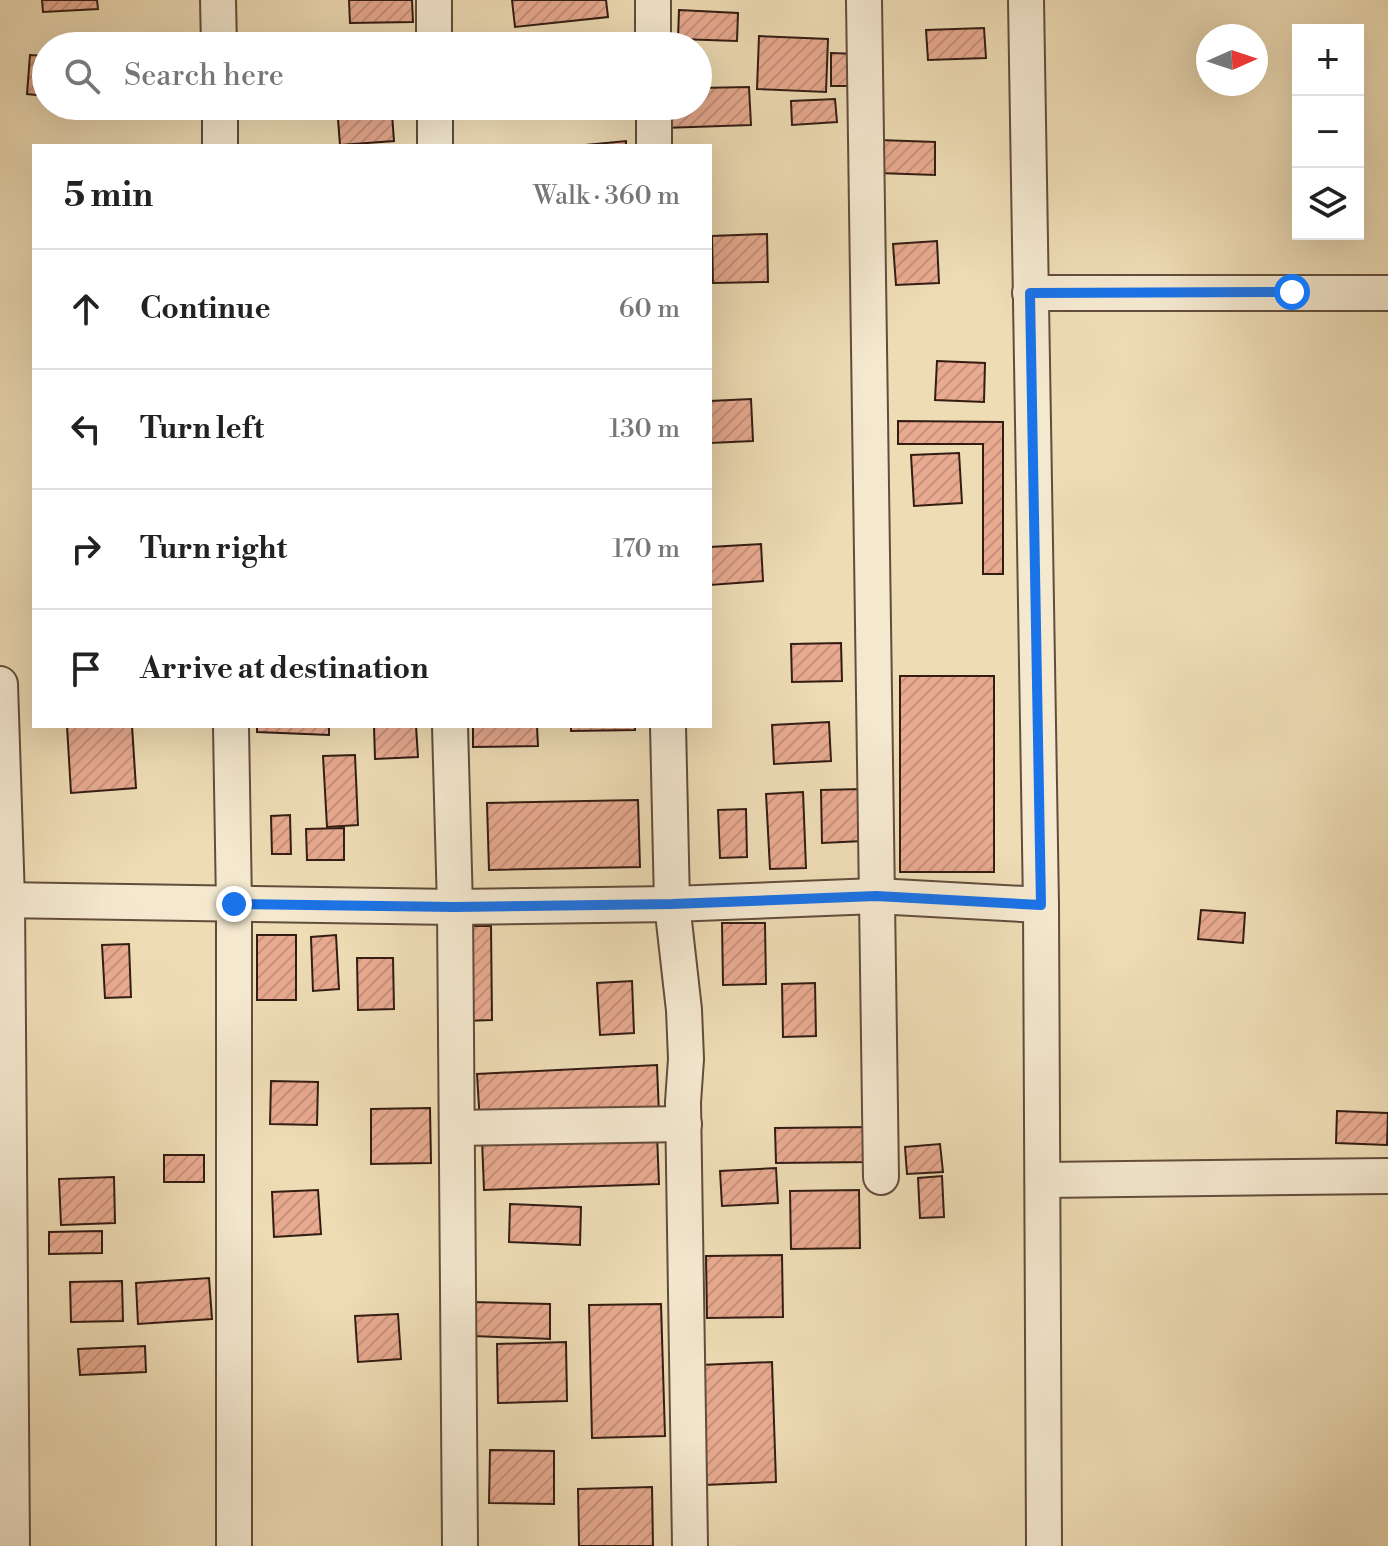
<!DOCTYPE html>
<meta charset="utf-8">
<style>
body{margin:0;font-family:"Libre Bodoni",serif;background:#f2f2f2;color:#222}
.controls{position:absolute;right:24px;top:24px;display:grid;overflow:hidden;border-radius:0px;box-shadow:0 8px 32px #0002}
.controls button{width:72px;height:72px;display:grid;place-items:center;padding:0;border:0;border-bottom:2px solid #e0e0e0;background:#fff;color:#222;font:40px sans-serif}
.compass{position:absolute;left:1196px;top:24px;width:72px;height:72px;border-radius:50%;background:#fff;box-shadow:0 8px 32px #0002;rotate:87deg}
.stop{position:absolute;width:24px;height:24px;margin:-18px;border:6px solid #1a73e8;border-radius:50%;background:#fff}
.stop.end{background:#1a73e8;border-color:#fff;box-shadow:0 2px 8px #0008}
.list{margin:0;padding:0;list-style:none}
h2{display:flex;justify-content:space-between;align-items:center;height:104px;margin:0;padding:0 32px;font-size:34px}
h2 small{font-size:26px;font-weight:400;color:#767676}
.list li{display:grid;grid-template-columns:52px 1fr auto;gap:24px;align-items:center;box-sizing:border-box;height:120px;padding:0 32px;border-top:2px solid #e0e0e0}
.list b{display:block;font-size:30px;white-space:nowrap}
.list em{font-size:26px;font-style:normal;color:#767676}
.icon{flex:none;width:44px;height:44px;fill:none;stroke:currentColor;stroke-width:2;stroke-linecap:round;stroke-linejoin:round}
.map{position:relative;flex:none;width:1388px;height:1546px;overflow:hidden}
.search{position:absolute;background:#fff;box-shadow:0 8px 32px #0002;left:32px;top:32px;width:680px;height:88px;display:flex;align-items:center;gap:20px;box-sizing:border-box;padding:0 28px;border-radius:44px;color:#767676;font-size:30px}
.panel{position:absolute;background:#fff;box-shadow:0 8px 32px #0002;left:32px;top:144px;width:680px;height:584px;border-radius:0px}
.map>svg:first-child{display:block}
.building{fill:url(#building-hatch);stroke:#331d13;stroke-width:2}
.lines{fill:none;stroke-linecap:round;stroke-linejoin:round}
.minor-casing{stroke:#624d3c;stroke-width:38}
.minor{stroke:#f4e8cf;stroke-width:34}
.route{stroke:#1a73e8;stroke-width:10}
</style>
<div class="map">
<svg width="1388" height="1546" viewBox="0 0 1388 1546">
<defs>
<pattern id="building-hatch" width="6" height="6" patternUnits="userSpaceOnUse" patternTransform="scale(2)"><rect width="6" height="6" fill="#e8aa90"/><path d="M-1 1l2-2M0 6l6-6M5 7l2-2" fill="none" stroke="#c7927b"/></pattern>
</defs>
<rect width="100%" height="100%" fill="#eedcb5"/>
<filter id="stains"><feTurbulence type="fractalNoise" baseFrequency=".0025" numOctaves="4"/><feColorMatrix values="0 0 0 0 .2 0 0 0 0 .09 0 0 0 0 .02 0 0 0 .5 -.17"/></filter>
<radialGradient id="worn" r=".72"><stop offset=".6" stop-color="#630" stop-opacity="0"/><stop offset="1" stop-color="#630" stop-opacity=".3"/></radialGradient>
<g class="building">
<path d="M42 0H97L98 9 43 12Z"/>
<path d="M349 0H412L413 22 350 23Z"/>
<path d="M512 0H606L608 17 515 27Z"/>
<path d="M679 10 738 13 737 41 678 39Z"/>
<path d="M984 28 986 58 928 60 926 30Z"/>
<path d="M759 36 828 39 826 92 757 89Z"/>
<path d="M831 53 858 54V86H831Z"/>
<path d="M30 55 46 56V96L27 94Z"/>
<path d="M749 87 751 125 663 128 662 106H698V88Z"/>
<path d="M835 99 837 122 792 125 791 101Z"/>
<path d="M392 114 394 141 340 145 338 119Z"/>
<path d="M879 140 935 142V175L878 173Z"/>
<path d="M626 141V146H586V145Z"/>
<path d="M767 234 768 282 713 283 712 236Z"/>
<path d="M937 241 939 283 896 285 893 244Z"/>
<path d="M937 361 985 363 984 402 935 400Z"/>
<path d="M751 399 753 441 710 443V401Z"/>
<path d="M898 421 1003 422V574H983V444H898Z"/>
<path d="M959 453 962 503 914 506 911 455Z"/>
<path d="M761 544 763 581 710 585V547Z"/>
<path d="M841 643 842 681 792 682 791 644Z"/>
<rect x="900" y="676" width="94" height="196"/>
<path d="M829 722 831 761 774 764 772 725Z"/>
<path d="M67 726H132L136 788 71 793Z"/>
<path d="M257 726H329V735L257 732Z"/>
<path d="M374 726H416L418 757 375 759Z"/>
<path d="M473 726H537L538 746 473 747Z"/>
<path d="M571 726H635V730L571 731Z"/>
<path d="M355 755 358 825 327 827 323 756Z"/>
<path d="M862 789 863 841 822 843 821 790Z"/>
<path d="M803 792 806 868 770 869 766 794Z"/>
<path d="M638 800 640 867 489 870 487 803Z"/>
<path d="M746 809 747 857 720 858 718 810Z"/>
<path d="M290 815 291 854H272L271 816Z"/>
<path d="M344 828V860H307L306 829Z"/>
<path d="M1201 910 1245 913 1243 943 1198 939Z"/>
<path d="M722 923H765L766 984 723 985Z"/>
<path d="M463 926H491L492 1020 464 1021Z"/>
<rect x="257" y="935" width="39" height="65"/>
<path d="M336 935 339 989 313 991 311 937Z"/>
<path d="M129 944 131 997 105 998 102 945Z"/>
<path d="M357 958H393L394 1009 358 1010Z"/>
<path d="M632 981 634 1033 600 1035 597 983Z"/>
<path d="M815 983 816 1036 783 1037 782 984Z"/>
<path d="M657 1065 659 1115 480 1124 477 1074Z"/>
<path d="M271 1081 318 1082 317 1125 270 1124Z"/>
<path d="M430 1108 431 1163 371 1164V1109Z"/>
<path d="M1337 1111 1388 1113 1387 1145 1336 1143Z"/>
<path d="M871 1127V1162L776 1163 775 1128Z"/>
<path d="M657 1134 659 1184 484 1190 482 1140Z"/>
<path d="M940 1144 943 1172 907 1174 905 1147Z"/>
<rect x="164" y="1155" width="40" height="27"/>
<path d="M776 1168 778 1203 722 1206 720 1171Z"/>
<path d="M942 1176 944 1217 920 1218 918 1178Z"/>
<path d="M114 1177 115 1223 61 1225 59 1179Z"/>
<path d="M318 1190 321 1234 274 1237 272 1192Z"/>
<path d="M859 1190 860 1248 791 1249 790 1191Z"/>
<path d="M510 1204 581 1207 580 1245 509 1242Z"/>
<path d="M102 1231V1253L49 1254V1232Z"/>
<path d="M782 1255 783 1317 707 1318 706 1256Z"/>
<path d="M209 1278 212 1319 138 1324 136 1283Z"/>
<path d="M122 1281 123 1321 71 1322 70 1282Z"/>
<path d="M473 1302 550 1304V1339L473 1336Z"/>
<path d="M661 1304 665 1436 592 1438 589 1305Z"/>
<path d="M398 1314 401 1359 358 1362 355 1316Z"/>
<path d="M566 1342 567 1401 498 1403 497 1344Z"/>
<path d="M145 1346 146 1372 80 1375 78 1349Z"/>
<path d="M772 1362 776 1482 704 1485 700 1365Z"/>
<path d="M490 1450 554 1451V1504L489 1503Z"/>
<path d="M652 1487 653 1546H579L578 1489Z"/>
</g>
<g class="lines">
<g class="minor-casing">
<g id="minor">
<path d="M218 0 219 46"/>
<path d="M434 0V46"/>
<path d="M653 0V46"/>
<path d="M864 0 881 1177"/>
<path d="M1026 0 1041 905 1044 1546"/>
<path d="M220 106V146"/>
<path d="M435 106V146"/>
<path d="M654 106V146"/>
<path d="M1030 293H1388"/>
<path d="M0 684 7 900 12 1546"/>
<path d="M231 726 234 904V1546"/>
<path d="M450 726 455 907 460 1546"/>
<path d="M668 726 672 904 684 1010 686 1059 683 1102 690 1546"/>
<path d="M0 900 455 907 672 904 876 896 1041 905"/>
<path d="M457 1128 684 1124"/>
<path d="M1043 1180 1388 1176"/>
</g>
</g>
<use href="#minor" class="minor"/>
</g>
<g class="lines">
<path class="route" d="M234 904 455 907 672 904 876 896 1041 905 1030 293 1292 292"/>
</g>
<rect width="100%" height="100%" filter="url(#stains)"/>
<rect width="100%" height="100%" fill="url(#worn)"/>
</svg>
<div class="controls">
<button>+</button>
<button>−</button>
<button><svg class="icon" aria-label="layers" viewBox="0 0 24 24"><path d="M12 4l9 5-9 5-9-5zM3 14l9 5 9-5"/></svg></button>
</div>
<svg class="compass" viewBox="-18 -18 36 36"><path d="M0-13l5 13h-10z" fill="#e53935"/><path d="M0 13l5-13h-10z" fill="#767676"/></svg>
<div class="stop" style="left:1292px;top:292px"></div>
<div class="stop end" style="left:234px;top:904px"></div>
<div class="search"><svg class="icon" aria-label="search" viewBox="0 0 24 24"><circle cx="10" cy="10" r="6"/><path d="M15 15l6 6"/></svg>Search here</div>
<section class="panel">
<h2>5 min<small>Walk · 360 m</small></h2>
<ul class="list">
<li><svg class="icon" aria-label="ahead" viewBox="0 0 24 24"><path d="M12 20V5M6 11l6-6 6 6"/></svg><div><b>Continue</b></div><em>60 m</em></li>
<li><svg class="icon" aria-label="left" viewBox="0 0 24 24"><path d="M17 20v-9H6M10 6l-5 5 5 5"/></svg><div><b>Turn left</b></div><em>130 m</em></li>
<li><svg class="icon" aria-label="right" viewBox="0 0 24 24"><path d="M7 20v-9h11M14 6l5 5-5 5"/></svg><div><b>Turn right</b></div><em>170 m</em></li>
<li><svg class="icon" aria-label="arrive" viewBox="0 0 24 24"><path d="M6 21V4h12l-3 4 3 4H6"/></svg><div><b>Arrive at destination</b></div></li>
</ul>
</section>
</div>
